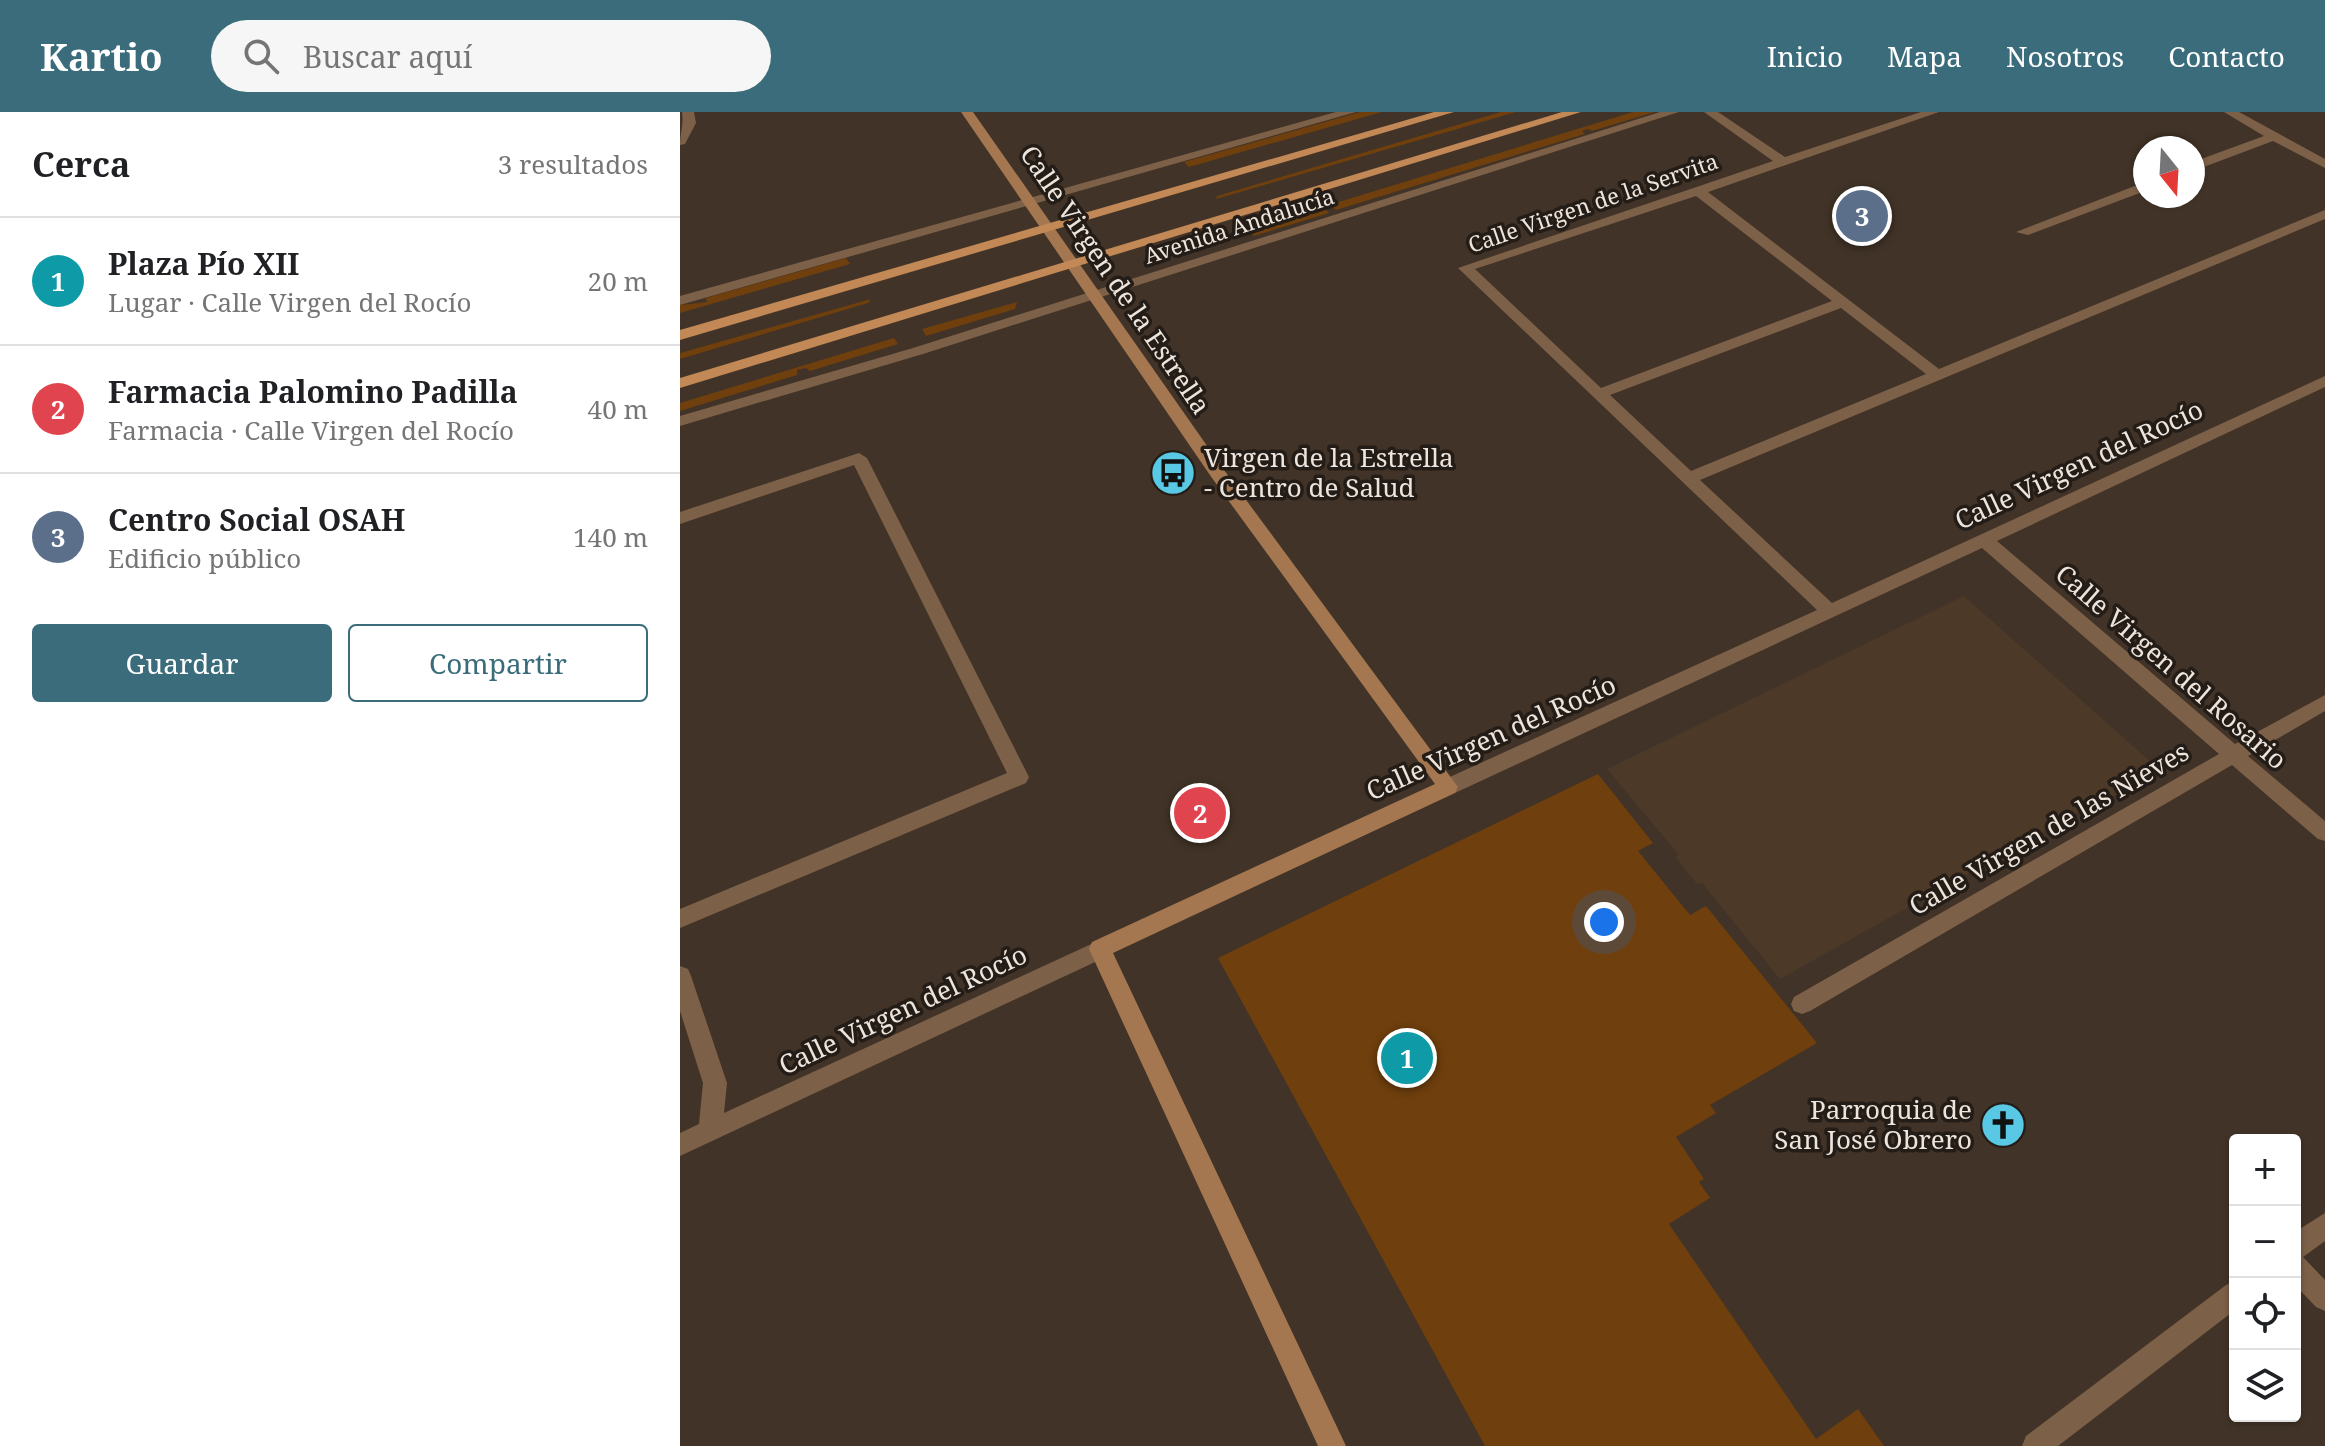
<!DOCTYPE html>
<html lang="es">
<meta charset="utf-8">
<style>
body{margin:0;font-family:"Noto Serif",serif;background:#f6f6f6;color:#202124}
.controls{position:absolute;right:24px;bottom:24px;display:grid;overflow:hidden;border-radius:8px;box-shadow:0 2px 6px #0004}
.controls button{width:72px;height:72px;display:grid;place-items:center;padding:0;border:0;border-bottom:2px solid #e0e0e0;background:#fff;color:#202124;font:40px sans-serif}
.compass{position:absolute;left:1453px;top:24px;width:72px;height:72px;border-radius:50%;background:#fff;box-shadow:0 2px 6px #0004;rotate:162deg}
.you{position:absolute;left:924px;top:810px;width:28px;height:28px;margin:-20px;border:6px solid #fff;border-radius:50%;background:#1a73e8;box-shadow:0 0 0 12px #1a73e833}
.badge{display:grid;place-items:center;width:52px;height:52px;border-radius:50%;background:#3a6c7b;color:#fff;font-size:26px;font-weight:700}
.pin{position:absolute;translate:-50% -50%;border:4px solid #fff;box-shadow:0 2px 8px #0006}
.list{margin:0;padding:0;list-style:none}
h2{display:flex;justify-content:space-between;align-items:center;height:104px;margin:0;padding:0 32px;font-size:34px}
h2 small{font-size:26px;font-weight:400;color:#757577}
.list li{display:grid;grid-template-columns:52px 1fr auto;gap:24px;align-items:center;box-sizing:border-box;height:128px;padding:0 32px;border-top:2px solid #e0e0e0}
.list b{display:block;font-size:30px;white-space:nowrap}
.list p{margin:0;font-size:26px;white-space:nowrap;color:#757577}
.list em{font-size:26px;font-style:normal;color:#757577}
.actions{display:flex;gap:16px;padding:24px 32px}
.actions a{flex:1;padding:18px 0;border:2px solid #3a6c7b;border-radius:8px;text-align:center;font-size:28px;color:#3a6c7b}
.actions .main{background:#3a6c7b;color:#fff}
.icon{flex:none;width:44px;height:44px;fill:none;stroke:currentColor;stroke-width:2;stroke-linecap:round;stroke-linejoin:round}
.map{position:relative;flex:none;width:1645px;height:1334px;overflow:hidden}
header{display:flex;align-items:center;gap:48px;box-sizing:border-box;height:112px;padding:0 40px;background:#3a6c7b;color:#fff}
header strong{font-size:38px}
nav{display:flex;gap:44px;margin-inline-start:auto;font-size:28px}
.search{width:560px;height:72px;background:#f6f6f6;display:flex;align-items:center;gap:20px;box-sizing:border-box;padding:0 28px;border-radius:44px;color:#757577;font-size:30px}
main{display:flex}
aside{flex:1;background:#fff}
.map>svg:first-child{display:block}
.built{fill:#4d3928}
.green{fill:#6f3f0d}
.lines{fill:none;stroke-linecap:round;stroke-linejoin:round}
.street{fill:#7d6048;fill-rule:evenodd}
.secondary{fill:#a47750;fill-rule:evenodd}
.primary{fill:#c28855;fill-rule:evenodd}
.labels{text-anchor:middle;stroke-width:7;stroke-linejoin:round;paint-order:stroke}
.far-street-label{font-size:22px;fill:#ede4dc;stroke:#231c17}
.street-label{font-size:26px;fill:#ede4dc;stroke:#231c17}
.poi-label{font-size:26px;fill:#ede4dc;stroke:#231c17;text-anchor:start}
</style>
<header>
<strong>Kartio</strong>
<div class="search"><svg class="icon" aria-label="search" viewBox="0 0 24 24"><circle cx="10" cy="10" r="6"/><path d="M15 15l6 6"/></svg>Buscar aquí</div>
<nav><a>Inicio</a><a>Mapa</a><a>Nosotros</a><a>Contacto</a></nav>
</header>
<main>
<aside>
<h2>Cerca<small>3 resultados</small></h2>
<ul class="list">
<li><span class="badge" style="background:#0f9aa8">1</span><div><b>Plaza Pío XII</b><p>Lugar · Calle Virgen del Rocío</p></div><em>20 m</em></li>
<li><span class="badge" style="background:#e0444e">2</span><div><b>Farmacia Palomino Padilla</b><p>Farmacia · Calle Virgen del Rocío</p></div><em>40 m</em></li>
<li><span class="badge" style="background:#5c6f8a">3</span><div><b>Centro Social OSAH</b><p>Edificio público</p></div><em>140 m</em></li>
</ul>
<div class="actions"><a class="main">Guardar</a><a>Compartir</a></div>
</aside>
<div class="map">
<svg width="1645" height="1334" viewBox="0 0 1645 1334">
<rect width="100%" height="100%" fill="#413327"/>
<path class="built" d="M1284 484 1480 658 1426 688 1423 686 1100 867 1022 771 1017 772 996 746 998 742 927 657Z"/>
<g class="green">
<path d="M680 0H702L509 55 504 50Z"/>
<path d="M821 0H836L536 87 537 84Z"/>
<path d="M953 0H975L912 19 908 17 902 19 905 22 656 98 653 95 645 97 649 101 574 124 567 118Z"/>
<path d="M166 146 170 152 0 201V193L27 190 26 186Z"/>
<path d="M191 187 188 191 0 247V241Z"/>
<path d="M337 190 335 197 246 224 242 217Z"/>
<path d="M214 226 218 232 130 259 126 256 117 258V263L0 299V291Z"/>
<path d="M918 662 973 731 958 739 1010 803 1026 794 1137 931 1030 993 1036 1001 996 1025 1024 1067 1019 1070 1030 1086 989 1112 1136 1327 1178 1297 1204 1334H805L538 846Z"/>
</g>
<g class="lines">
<g class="street">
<path d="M2 0H14L16 11 5 32 0 33C0 21 4 12 2 0Z"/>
<path d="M656 0H676L0 193V184Z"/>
<path d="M980 0H999L243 242 0 314V304L233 236Z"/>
<path d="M1024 0H1038L1105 45 1241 0H1259L1028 80 1259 257 1645 98V107L1020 368 1152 491 1645 264V275L1317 429 1555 632 1645 583V599L1568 644 1645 709V729L1638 727 1552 653 1130 899 1122 902 1114 899 1111 892 1114 885 1539 642 1302 436 775 681H761L758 675 761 669 1137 498 778 156 1093 49ZM1016 84 1152 189 921 276 795 157ZM1161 196 1246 262 1011 359 930 283Z"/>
<path d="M1544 0H1559L1645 47V56L1593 29 1513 59V50L1584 24Z"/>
<path d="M1465 70V79L1348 123 1336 120Z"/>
<path d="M179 341 187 346 349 665 346 671 0 816V797L327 661 174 353 0 412V400Z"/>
<path d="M420 828 428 830 431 837 428 844 0 1044V1021L19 1012 23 971 0 899V854L8 857 11 864 47 971 44 1001Z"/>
<path d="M1645 1101V1129L1623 1145 1645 1168V1199L1636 1195 1615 1173V1120Z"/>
<path d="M1555 1169V1198L1378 1334H1342L1346 1324 1546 1173Z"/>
</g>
<path class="secondary" d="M281 0H293L544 358 778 675 775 681 433 841 666 1334H638L409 837 412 830 755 672 532 366Z"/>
<g class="primary">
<path d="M754 0H774L0 228V218Z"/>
<path d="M882 0H901L0 276V266Z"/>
</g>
</g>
<defs>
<g id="bus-disc" transform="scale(2.3)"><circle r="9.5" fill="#59c8e5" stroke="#231c17"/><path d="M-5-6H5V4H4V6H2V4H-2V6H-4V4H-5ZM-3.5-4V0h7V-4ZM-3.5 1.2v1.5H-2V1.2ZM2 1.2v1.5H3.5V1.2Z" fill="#111"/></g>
<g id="church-disc" transform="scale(2.3)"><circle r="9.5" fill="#59c8e5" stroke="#231c17"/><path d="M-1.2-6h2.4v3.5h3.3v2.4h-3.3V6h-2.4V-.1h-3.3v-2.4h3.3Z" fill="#111"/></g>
</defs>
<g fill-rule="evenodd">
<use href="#bus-disc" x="493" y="361"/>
<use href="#church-disc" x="1323" y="1013"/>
</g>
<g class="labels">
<g class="far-street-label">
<text transform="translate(913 91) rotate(-19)" y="8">Calle Virgen de la Servita</text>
<text transform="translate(559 114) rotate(-18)" y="8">Avenida Andalucía</text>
</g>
<g class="street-label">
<text transform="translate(435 168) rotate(56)" y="9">Calle Virgen de la Estrella</text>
<text transform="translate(1399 353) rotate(-25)" y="9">Calle Virgen del Rocío</text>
<text transform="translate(1491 555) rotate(41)" y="9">Calle Virgen del Rosario</text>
<text transform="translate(811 626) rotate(-24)" y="9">Calle Virgen del Rocío</text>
<text transform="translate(1369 717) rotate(-30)" y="9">Calle Virgen de las Nieves</text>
<text transform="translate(223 898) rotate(-25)" y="9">Calle Virgen del Rocío</text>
</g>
<g class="poi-label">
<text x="524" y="355">Virgen de la Estrella<tspan x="524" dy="30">- Centro de Salud</tspan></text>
<text x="1292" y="1007" text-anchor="end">Parroquia de<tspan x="1292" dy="30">San José Obrero</tspan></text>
</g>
</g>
</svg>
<div class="controls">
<button>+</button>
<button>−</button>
<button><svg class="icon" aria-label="locate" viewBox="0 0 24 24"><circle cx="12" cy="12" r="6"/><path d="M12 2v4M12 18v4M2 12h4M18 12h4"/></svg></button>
<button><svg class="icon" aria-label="layers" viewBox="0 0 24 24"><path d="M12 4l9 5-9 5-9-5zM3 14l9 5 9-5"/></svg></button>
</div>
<svg class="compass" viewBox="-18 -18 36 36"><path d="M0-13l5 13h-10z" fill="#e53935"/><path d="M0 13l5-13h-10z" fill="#757577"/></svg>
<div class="you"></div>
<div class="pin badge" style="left:727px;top:946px;background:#0f9aa8">1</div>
<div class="pin badge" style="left:520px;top:701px;background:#e0444e">2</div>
<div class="pin badge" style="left:1182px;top:104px;background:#5c6f8a">3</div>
</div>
</main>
